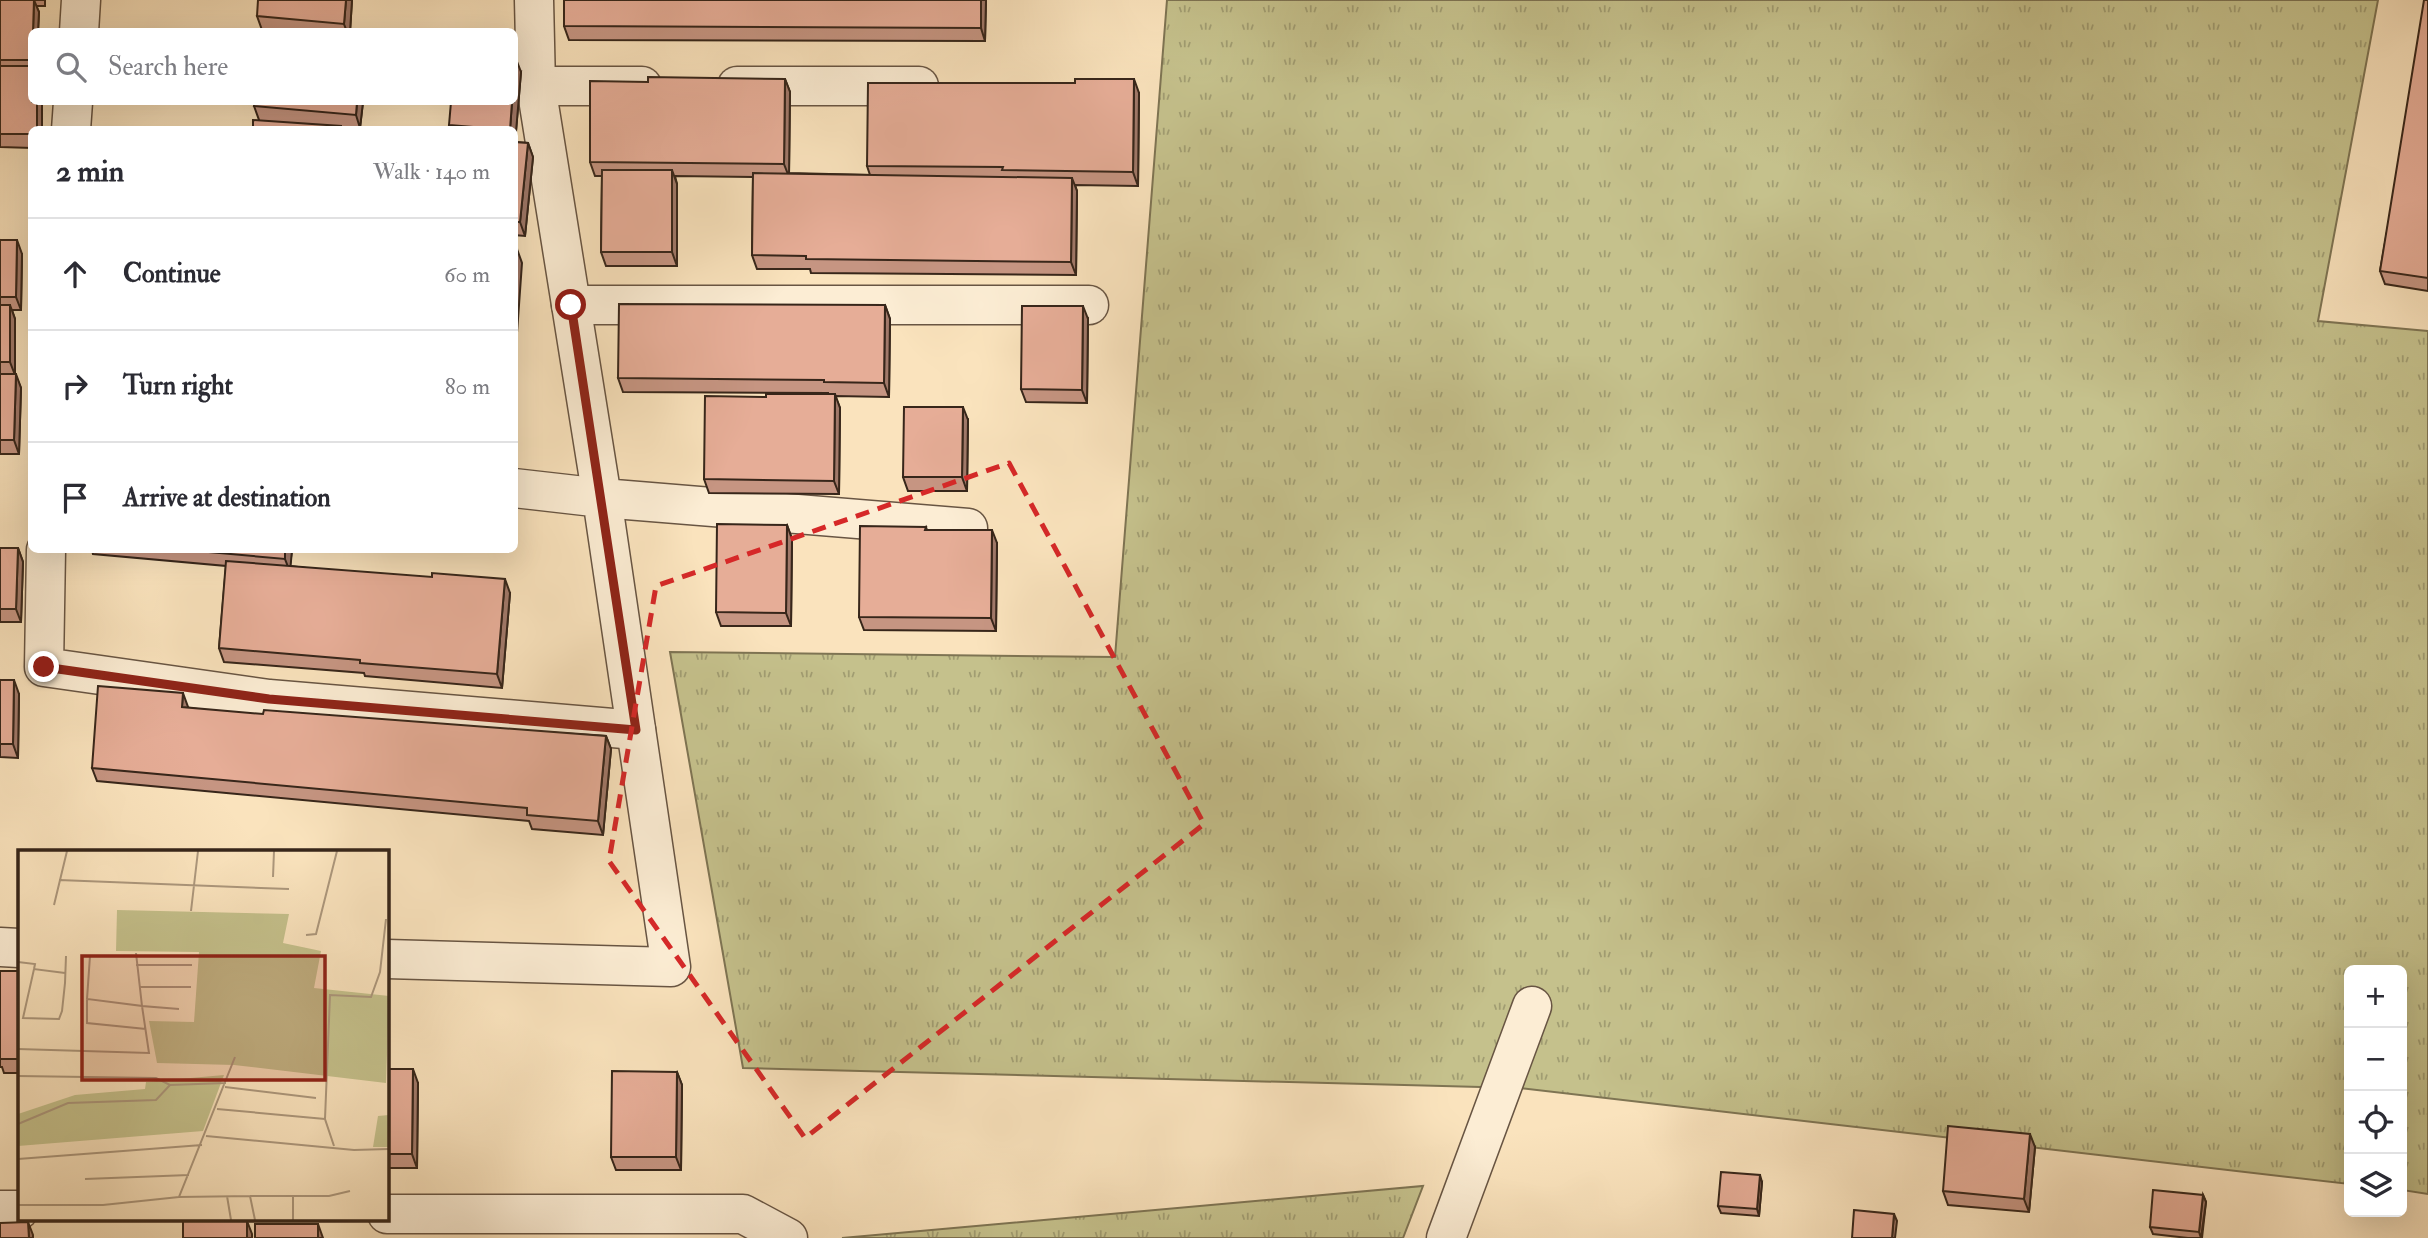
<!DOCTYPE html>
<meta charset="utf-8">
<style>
body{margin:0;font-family:"IM FELL Double Pica",serif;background:#f7f7f7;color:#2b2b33}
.controls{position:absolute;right:21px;bottom:21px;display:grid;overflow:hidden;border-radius:10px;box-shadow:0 7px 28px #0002}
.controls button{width:63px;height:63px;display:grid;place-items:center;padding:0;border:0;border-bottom:2px solid #e1e1e2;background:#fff;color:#2b2b33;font:35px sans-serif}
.stop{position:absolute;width:21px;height:21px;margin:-16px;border:5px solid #8f2418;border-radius:50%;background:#fff}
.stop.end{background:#8f2418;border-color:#fff;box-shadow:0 2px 7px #0008}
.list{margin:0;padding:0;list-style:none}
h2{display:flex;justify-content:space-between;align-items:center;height:91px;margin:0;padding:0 28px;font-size:30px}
h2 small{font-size:23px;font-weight:400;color:#7c7c81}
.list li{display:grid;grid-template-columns:46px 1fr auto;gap:21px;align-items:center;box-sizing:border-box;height:112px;padding:0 28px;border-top:2px solid #e1e1e2}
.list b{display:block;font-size:26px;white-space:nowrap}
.list em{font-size:23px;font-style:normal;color:#7c7c81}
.icon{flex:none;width:38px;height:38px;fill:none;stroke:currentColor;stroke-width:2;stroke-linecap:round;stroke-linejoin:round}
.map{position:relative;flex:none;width:2428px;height:1238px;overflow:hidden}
.search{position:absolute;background:#fff;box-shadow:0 7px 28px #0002;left:28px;top:28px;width:490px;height:77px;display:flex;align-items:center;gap:18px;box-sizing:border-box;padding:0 24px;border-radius:10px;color:#7c7c81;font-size:26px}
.panel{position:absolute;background:#fff;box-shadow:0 7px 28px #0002;left:28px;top:126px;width:490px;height:427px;border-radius:10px}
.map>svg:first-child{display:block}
.grass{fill:url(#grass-tufts);stroke:#7e7453;stroke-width:2}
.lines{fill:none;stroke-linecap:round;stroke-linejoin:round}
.street-casing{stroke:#685543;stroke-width:41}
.street{stroke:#fcedd4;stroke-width:38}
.wall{fill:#c69582;stroke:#37261a;stroke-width:2}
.shaded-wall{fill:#a1796a;stroke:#37261a;stroke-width:2}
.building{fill:#e6ad97;stroke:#37261a;stroke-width:2}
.route{stroke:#8f2418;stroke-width:9}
.marked{fill:none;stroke:#d62828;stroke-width:5;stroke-dasharray:14 9;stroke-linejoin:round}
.inset-road{fill:none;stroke:#ac977c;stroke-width:2}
.view{fill:#8f2418;fill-opacity:0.15;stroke:#8f2418;stroke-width:3.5}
.inset-edge{fill:none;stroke:#37261a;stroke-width:3.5}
</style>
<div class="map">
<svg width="2428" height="1238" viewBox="0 0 2428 1238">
<defs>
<pattern id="grass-tufts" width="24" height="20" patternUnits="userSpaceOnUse" patternTransform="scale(1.75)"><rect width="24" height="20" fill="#c5c18c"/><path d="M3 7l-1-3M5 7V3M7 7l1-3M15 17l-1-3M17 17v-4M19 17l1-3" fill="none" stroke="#a19d72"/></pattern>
</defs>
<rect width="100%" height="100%" fill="#fae3bd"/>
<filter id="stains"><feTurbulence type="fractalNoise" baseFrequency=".00286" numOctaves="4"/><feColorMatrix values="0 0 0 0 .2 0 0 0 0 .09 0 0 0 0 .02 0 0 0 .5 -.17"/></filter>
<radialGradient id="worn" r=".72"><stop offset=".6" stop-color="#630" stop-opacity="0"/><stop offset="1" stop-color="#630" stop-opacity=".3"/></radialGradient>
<g class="grass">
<path d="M1167 0H2378L2318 321 2428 331V1194L2402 1190V970H2349V1184L1519 1088 743 1068 670 652 1115 657Z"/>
<path d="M1423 1186 1403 1238H842Z"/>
</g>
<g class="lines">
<g class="street-casing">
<g id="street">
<path d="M534 0 536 86 602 498 968 528"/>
<path d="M79 32 81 0"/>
<path d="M536 86H642"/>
<path d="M737 86H919"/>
<path d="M71 130 73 102"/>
<path d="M571 305H1089"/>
<path d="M46 550 44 667 269 699 636 730"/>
<path d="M0 947 19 948"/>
<path d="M387 959 671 967 602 498 514 488"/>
<path d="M0 1210H19"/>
<path d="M387 1214H743L788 1238"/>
<path d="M1446 1238 1532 1006"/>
</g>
</g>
<use href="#street" class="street"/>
</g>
<g class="wall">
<path d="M0 0H45V6H36L39 12 38 32H32V102H42V130H32V148L0 147Z"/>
<path d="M352 0 350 32H283L262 30 257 16Z"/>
<path d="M564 0H986L985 41 569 40 564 26Z"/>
<path d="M2428 0V291L2385 284 2380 271Z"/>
<path d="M521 72 515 142 528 143 533 157 525 236 514 235V130H450L449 125Z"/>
<path d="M785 79 790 92 789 173 870 175 867 166 1139 93 1138 186 1075 185 1077 191 1076 275 811 273 810 269H757L752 255 753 177 675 176 677 184V266H606L601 252 602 176H595L590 162 648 82Z"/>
<path d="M255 102H363L360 128 341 127 342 130H253L259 120 254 106Z"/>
<path d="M0 240 22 254 21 310H12L15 319V374L21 388 19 454H0Z"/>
<path d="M885 305 890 319 889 397 835 396 840 408 839 494 709 493 704 479 766 397 828 394V393L623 392 618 378Z"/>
<path d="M1088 319 1087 403 1026 402 1021 389Z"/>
<path d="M968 420 967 491H908L903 477Z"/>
<path d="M787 525 792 539 791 626H721L716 612Z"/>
<path d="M926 527 927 530 997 543 996 631 864 630 859 617Z"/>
<path d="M0 548H18L23 562 21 622H0Z"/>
<path d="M92 550H292L290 566 510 593 502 688 365 676 364 673 224 662 219 648 226 566 93 554Z"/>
<path d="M0 680 19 694 18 758 0 757Z"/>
<path d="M263 714 606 736 611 749 603 835 532 829 529 821 97 781 92 768Z"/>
<path d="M0 971H19V1073H4L2 1067H0Z"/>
<path d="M387 1069 418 1083 417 1168H387Z"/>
<path d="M677 1072 682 1085 681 1170H616L611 1157Z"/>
<path d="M2035 1147 2029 1212 1948 1205 1943 1191Z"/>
<path d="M1762 1182 1759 1216 1721 1213 1718 1206Z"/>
<path d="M2203 1195 2206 1202 2202 1238H2188L2153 1234 2150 1227Z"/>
</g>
<g class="shaded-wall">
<path d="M34 0 39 12 38 32H33Z"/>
<path d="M346 0H352L350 32H347L344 24Z"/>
<path d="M981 0H986L985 41 981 28Z"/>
<path d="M516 59 521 72 515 144 514 130H510L512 102H514Z"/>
<path d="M785 79 790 92 789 177 784 164Z"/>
<path d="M1134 79 1139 93 1138 186 1133 172Z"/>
<rect x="37" y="102" width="5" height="28"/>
<path d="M357 102H363L360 128 356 115Z"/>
<path d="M528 143 533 157 525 236 520 222Z"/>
<path d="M672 170 677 184V266L672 252Z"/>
<path d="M1072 178 1077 191 1076 275 1071 262Z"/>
<path d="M17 240 22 254 21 310 16 297Z"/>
<path d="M517 249 522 263 517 333 514 328V283Z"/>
<path d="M10 305 15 319V375L10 362Z"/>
<path d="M885 305 890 319 889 397 884 383Z"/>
<path d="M1083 306 1088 319 1087 403 1082 390Z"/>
<path d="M16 374 21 388 19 454 14 440Z"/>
<path d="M835 394 840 408 839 494 834 481Z"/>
<path d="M963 407 968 420 967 491 962 477Z"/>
<path d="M787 525 792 539 791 626 786 613Z"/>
<path d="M992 530 997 543 996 631 991 618Z"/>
<path d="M18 548 23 562 21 622 16 609Z"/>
<path d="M285 550H292L290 572 285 559Z"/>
<path d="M505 579 510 593 502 688 497 674Z"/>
<path d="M14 680 19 694 18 758 13 744Z"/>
<path d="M183 693 188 707 187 721 182 707Z"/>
<path d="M606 736 611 749 603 835 598 821Z"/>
<path d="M413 1069 418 1083 417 1168 412 1154Z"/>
<path d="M677 1072 682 1085 681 1170 676 1157Z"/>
<path d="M2030 1134 2035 1147 2029 1212 2024 1199Z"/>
<path d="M1760 1175 1762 1182 1759 1216 1757 1209Z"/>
<path d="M2203 1195 2206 1202 2201 1238 2199 1232Z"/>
<path d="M1894 1214 1897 1221 1895 1238H1892Z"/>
<path d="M247 1221 252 1234V1238H247Z"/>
<path d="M28 1222 33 1235V1238H29Z"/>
<path d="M318 1224 323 1238H318Z"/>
</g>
<g class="building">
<path d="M0 0H34L33 32H32V60H0Z"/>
<path d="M258 0H346L344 24 257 16Z"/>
<path d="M564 0H981V28L564 26Z"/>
<path d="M2424 0H2428V278L2380 271Z"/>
<path d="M0 66H32V102H37V130H32V134H0Z"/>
<path d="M648 77 785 79 784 164 590 162V81L648 82Z"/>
<path d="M1075 79H1134L1133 172 1002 170 1003 167 867 166 868 83H1075Z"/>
<path d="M255 102H357L356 115 254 106Z"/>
<path d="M451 102H512L510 130 449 125Z"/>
<path d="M253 120 341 126V130H253Z"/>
<path d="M514 142 528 143 520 222H514Z"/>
<path d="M602 170H672V252H601Z"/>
<path d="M753 173 1072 178 1071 262 806 259V256L752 255Z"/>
<path d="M0 240H17L16 297H0Z"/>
<path d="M514 249H517L514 283Z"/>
<path d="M619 304 885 305 884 383 824 382V380L618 378Z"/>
<rect x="0" y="305" width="10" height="57"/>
<path d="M1022 306H1083L1082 390 1021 389Z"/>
<path d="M0 374H16L14 440H0Z"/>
<path d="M766 394H835L834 481 704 479 705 396 766 397Z"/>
<path d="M904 407H963L962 477H903Z"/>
<path d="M717 524 787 525 786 613 716 612Z"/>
<path d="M860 526 926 527 925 530H992L991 618 859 617Z"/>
<path d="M0 548H18L16 609H0Z"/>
<path d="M186 550H285V559Z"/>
<path d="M226 561 432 577V573L505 579 497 674 360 663V660L219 648Z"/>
<path d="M0 680H14L13 744H0Z"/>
<path d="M98 686 183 693 182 707 263 714 264 710 606 736 598 821 527 815V808L92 768Z"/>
<rect x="0" y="971" width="19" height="88"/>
<path d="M387 1069H413L412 1154H387Z"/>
<path d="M612 1071 677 1072 676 1157H611Z"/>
<path d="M1948 1126 2030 1134 2024 1199 1943 1191Z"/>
<path d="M1721 1172 1760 1175 1757 1209 1718 1206Z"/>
<path d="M2153 1190 2203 1195 2199 1232 2150 1227Z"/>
<path d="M1854 1210 1894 1214 1892 1238H1852Z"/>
<rect x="183" y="1221" width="64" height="17"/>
<path d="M28 1222 29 1238H0V1223Z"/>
<rect x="255" y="1224" width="63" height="14"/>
</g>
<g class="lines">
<path class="route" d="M44 667 269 699 636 730 571 305"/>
</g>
<path class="marked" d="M1009 463 1204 824 805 1138 609 861 656 586Z"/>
<g transform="translate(18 850)">
<rect width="371" height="371" fill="#fae3bd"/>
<path d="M99 60 271 64 265 93 303 101 296 138 371 146 368 233 216 215 139 213 131 171 176 172 181 102 98 101ZM206 225 185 281 0 296V264L57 245 127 239 128 232ZM371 265V297H355L360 266Z" fill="#c5c18c"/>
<path class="inset-road" d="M255 27 256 1M41 30 271 39M36 55 49 1M173 61 180 1M288 85 298 84 319 1M118 103 124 156 161 159M0 112 17 114 16 119M118 115H174M47 123 16 119 5 168 41 169 44 161 47 133 48 106M121 137H173M69 149V173L128 179M0 199 131 203 124 156 69 149 72 106M217 207 161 347 232 346 237 370M0 226 138 228 152 235 208 233M207 237 298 248M199 259 307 269M0 274 50 253 138 250 152 235M188 286 336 300 371 299M316 296 307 269 312 145 353 147 362 122 368 69M0 309 184 295M67 329 171 325M209 346 213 370M232 346H311L332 341M275 346V370M0 355H85L161 347"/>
<path class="view" d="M64 106H307V230H64Z"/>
<rect width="371" height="371" class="inset-edge"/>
</g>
<rect width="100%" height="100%" filter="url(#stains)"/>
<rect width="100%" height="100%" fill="url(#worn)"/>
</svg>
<div class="controls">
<button>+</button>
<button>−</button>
<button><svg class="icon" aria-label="locate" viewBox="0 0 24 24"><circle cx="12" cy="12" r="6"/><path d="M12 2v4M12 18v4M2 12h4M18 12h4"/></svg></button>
<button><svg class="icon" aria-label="layers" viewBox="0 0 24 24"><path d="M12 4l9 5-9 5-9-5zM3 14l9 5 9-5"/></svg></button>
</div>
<div class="stop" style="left:571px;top:305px"></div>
<div class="stop end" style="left:44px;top:667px"></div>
<div class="search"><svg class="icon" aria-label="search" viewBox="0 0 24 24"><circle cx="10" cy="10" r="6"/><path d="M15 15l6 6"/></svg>Search here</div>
<section class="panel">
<h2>2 min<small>Walk · 140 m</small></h2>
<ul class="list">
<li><svg class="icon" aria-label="ahead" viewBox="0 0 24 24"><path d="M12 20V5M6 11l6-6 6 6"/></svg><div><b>Continue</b></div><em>60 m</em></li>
<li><svg class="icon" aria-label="right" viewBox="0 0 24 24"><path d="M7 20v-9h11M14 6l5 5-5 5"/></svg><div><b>Turn right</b></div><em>80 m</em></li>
<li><svg class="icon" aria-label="arrive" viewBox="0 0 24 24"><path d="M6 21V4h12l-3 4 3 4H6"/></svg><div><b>Arrive at destination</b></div></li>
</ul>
</section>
</div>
